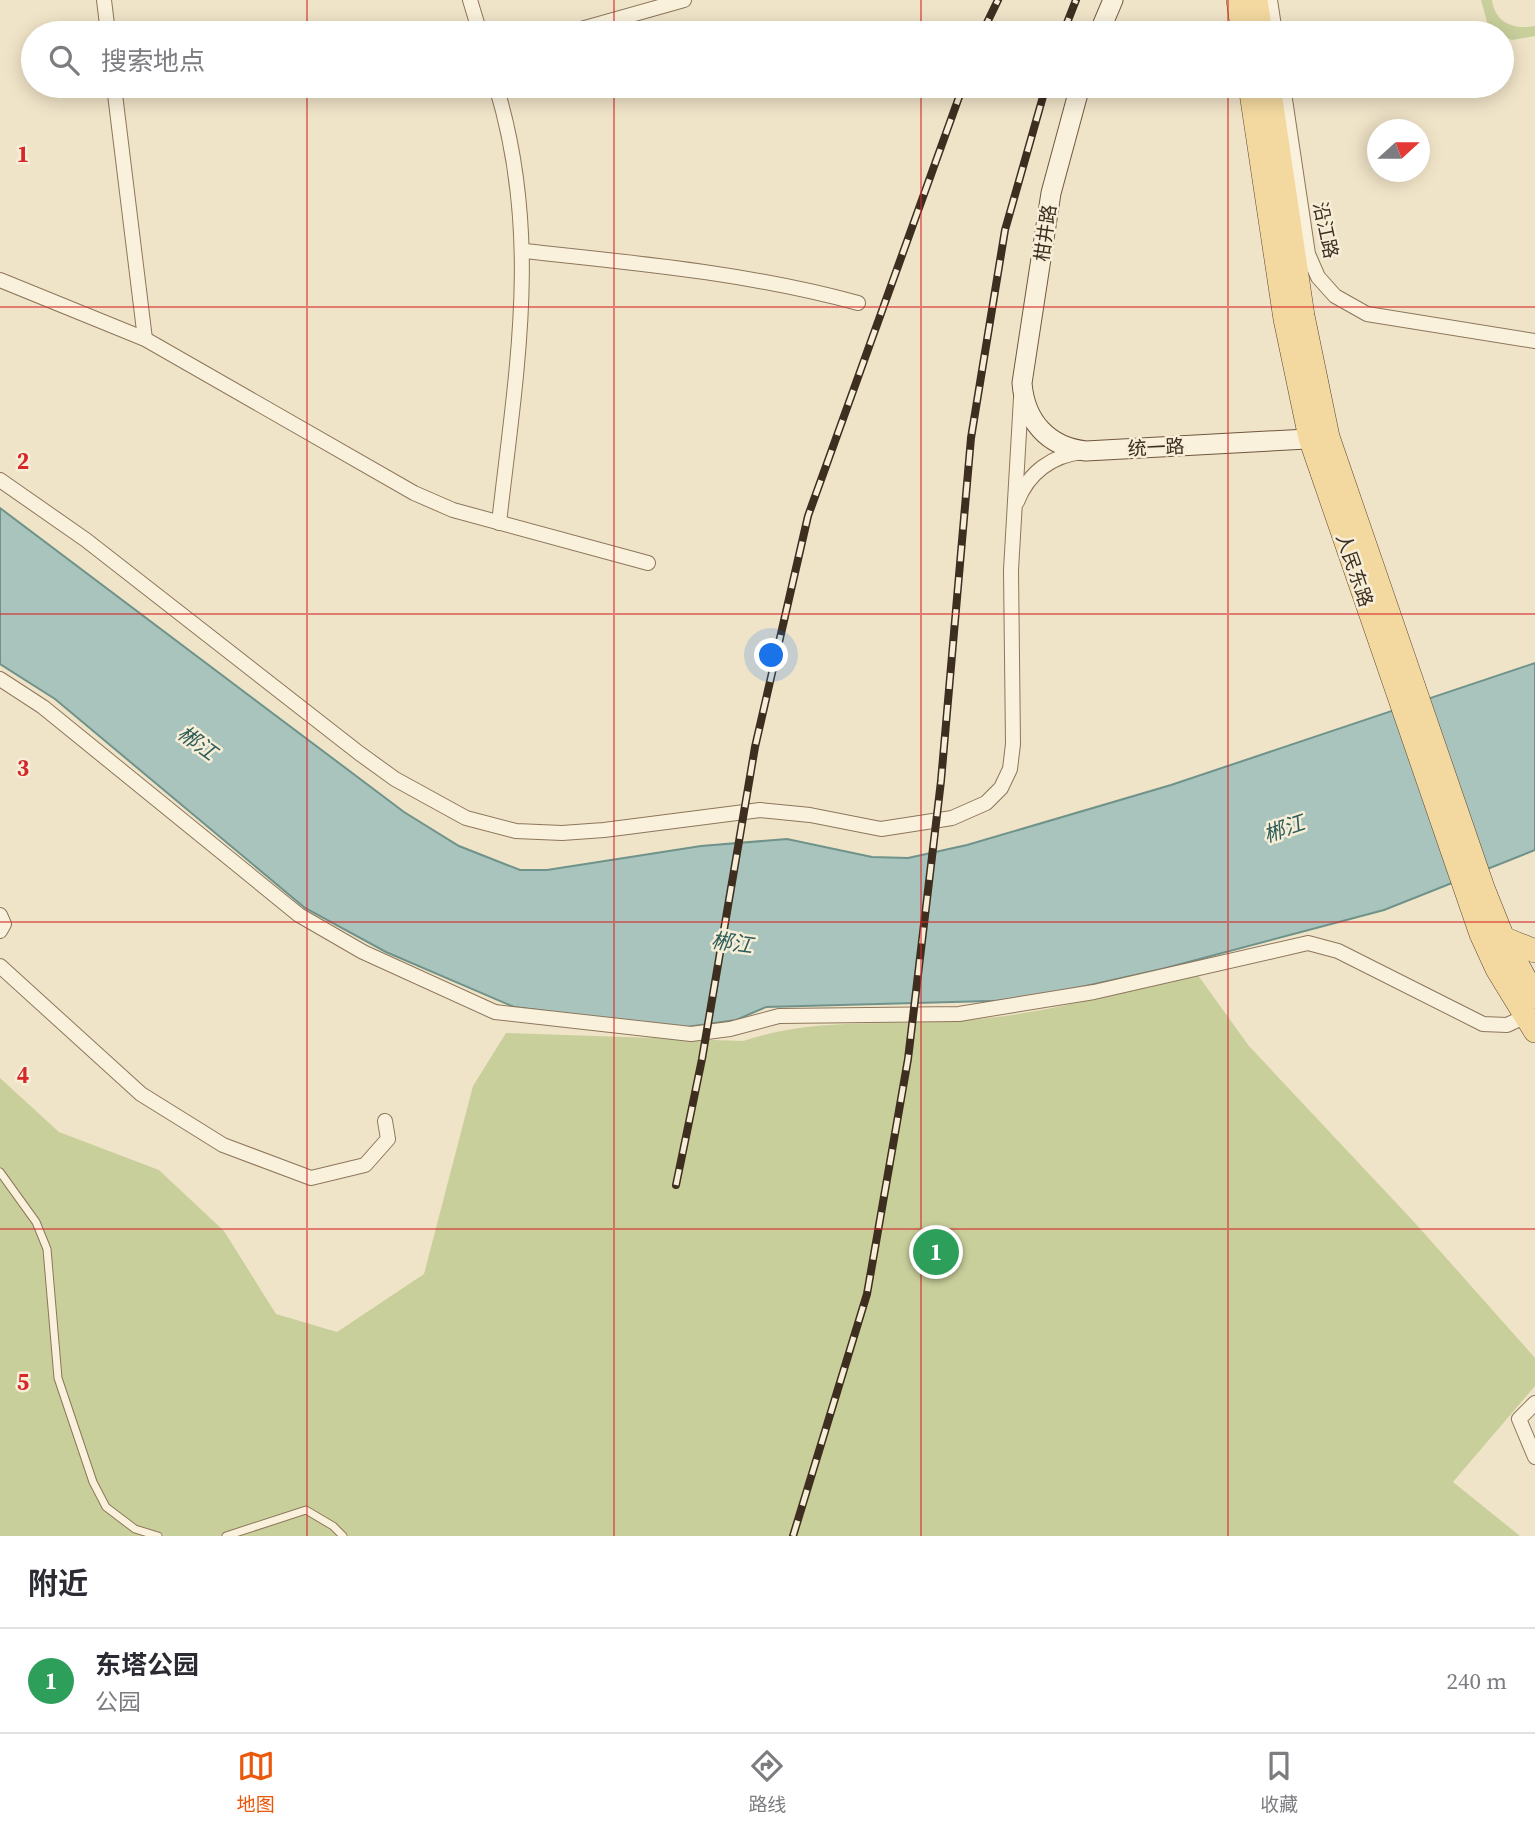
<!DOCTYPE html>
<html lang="zh">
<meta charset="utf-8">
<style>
body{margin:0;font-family:"Source Serif 4","Noto Sans SC",serif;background:#f2f2f3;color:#2b2b33}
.compass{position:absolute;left:1367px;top:119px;width:63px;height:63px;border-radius:50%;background:#fff;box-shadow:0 4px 18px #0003;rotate:69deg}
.you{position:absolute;left:772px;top:656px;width:24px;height:24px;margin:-18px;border:5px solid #fff;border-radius:50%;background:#1a73e8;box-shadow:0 0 0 10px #1a73e833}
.badge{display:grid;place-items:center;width:46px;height:46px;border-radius:50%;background:#ea580c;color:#fff;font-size:23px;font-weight:700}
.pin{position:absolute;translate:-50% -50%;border:4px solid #fff;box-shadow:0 2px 7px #0006}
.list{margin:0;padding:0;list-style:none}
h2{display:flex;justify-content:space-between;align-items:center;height:91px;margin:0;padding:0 28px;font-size:30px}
h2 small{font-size:23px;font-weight:400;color:#7c7c81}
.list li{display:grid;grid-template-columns:46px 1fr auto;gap:21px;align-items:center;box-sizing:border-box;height:105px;padding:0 28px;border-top:2px solid #e1e1e2}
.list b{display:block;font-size:26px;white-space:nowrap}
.list p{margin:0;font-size:23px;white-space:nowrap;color:#7c7c81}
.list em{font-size:23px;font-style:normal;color:#7c7c81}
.icon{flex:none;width:38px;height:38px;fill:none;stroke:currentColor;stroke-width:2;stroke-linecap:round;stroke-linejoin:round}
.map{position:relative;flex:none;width:1535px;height:1536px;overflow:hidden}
.search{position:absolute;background:#fff;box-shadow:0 4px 18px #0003;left:21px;right:21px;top:21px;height:77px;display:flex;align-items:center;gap:18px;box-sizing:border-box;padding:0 24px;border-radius:38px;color:#7c7c81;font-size:26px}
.sheet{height:196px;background:#fff}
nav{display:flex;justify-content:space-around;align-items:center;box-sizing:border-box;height:98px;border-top:2px solid #e1e1e2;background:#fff;font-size:19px;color:#7c7c81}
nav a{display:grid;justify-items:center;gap:4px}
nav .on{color:#ea580c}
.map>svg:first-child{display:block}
.green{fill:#c9cf9b}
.water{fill:#a9c4bc;stroke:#6f938a;stroke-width:2}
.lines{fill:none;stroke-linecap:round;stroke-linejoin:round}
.lane-casing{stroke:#8d765c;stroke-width:9}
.street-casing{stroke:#8d765c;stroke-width:16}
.secondary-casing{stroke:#6f573f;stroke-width:21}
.primary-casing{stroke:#5b4430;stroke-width:24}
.lane{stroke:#faf1dc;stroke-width:7}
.street{stroke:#faf1dc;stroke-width:14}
.secondary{stroke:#faf1dc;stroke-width:19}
.primary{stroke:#f3d9a0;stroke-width:23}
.rail-casing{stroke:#3d2e20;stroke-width:8}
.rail{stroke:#f7eed8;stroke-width:5;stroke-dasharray:16;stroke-linecap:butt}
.grid{fill:none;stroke:#d62828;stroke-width:2;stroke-opacity:0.55}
.labels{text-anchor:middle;stroke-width:5;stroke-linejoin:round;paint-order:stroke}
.street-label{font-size:19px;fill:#3d2e20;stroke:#f7eed8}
.water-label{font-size:21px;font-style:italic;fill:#2f5d5a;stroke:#f7eed8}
.grid-label{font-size:23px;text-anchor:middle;font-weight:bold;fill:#d62828;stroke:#f7eed8;stroke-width:5;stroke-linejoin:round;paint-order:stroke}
</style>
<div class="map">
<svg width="1535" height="1536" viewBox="0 0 1535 1536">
<rect width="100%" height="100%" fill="#f0e4c8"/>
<g class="green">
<path d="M1481 0H1492C1495 23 1514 30 1535 26V36L1512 40 1489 29Z"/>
<path d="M1197 974 1249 1046 1416 1224 1535 1358V1386L1453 1482 1520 1536H0V1078L59 1132 159 1170 224 1231 276 1314 337 1332 424 1274 473 1086 506 1033 743 1041C812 1018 883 1025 955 1021 1037 1016 1118 993 1197 974Z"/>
</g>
<path class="water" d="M0 508 404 812 459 846 520 870H547L701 846 787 839 872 857 908 858 967 845 1171 785 1535 663V850L1384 910 1162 969 1023 1000 766 1007 736 1020 680 1028 514 1007 386 952 305 908 55 699 0 664Z"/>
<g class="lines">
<g class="lane-casing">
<g id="lane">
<path d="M0 1172 36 1222 47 1249 58 1378 93 1482 106 1507 135 1529 158 1536"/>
<path d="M226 1536 306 1510 333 1526 343 1536"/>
</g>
</g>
<g class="street-casing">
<g id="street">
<path d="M104 0 108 33"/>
<path d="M470 0 480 33"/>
<path d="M1270 0 1275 33"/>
<path d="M567 33 684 0"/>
<path d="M114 86 145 339"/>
<path d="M496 86C542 236 516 371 499 523"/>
<path d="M1283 86 1308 254 1318 277 1335 296 1367 314 1535 341"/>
<path d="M524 251C636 263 748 273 858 303"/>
<path d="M0 280 145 339 414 493 453 510 648 563"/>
<path d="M0 480 86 540 359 753 395 779 466 818 516 831 562 833 604 830 760 810 810 815 881 829 952 818 986 803 1001 788 1010 769 1013 744 1011 570 1021 398"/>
<path d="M1017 502C1028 473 1052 455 1083 452"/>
<path d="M0 679 43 707 299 915 363 952 495 1012 691 1034 730 1029 779 1016 959 1014 1094 992 1308 943 1338 951 1483 1024 1507 1025 1524 1017"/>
<path d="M0 915 4 924 0 931"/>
<path d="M0 966 141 1094 223 1145 311 1178 365 1165 388 1139 385 1121"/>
<path d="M1535 1403 1519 1419 1535 1457"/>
</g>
</g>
<g class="secondary-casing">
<g id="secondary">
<path d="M1099 33 1113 0"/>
<path d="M1080 86 1051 193 1022 383C1025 421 1048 447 1086 451L1325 438"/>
</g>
</g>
<g class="primary-casing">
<g id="primary">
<path d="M1238 0 1243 33"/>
<path d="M1256 0 1261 33"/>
<path d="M1250 86 1285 319 1310 438 1481 934 1497 969 1535 1031"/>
<path d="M1269 86 1303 316 1328 437 1483 888 1503 938 1535 997"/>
<path d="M1503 938 1535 951"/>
</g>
</g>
<use href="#lane" class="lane"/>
<use href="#street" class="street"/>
<use href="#secondary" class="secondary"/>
<use href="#primary" class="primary"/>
<g class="rail-casing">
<g id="rail">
<path d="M982 33 998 0"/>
<path d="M1063 33 1076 0"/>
<path d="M676 1185 702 1059 755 747 808 516 963 86"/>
<path d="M793 1536 867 1294 908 1059 941 781 971 438 1005 230 1046 86"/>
</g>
</g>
<use href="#rail" class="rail"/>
</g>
<path class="grid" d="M307 0V33M614 0V33M921 0V33M1228 0V33M307 86V1536M614 86V1536M921 86V1536M1228 86V1536M0 307H1535M0 614H1535M0 922H1535M0 1229H1535"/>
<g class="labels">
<g class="street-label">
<text transform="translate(1326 230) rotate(78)" y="7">沿江路</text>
<text transform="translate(1045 233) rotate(-82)" y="7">柑井路</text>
<text transform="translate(1156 447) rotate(-3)" y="7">统一路</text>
<text transform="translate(1355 570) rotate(71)" y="7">人民东路</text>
</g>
<g class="water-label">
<text transform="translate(197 743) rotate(36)" y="7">郴江</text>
<text transform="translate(1284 829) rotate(-19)" y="7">郴江</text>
<text transform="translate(732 943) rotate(8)" y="7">郴江</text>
</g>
</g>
<g class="grid-label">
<text x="23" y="162">1</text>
<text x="23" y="469">2</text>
<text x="23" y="776">3</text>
<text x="23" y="1083">4</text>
<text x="23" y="1390">5</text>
</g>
</svg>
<svg class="compass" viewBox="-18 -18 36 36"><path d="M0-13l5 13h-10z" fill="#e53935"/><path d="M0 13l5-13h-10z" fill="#7c7c81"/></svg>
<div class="you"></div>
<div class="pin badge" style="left:936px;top:1252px;background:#2e9e5b">1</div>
<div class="search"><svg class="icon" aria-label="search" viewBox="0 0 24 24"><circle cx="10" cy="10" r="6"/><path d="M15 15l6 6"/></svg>搜索地点</div>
</div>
<section class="sheet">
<h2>附近<small></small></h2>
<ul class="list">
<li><span class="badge" style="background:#2e9e5b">1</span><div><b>东塔公园</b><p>公园</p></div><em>240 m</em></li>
</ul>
</section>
<nav>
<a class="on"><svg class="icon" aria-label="map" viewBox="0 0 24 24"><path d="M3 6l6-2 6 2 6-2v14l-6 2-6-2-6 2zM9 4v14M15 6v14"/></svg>地图</a>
<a><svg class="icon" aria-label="directions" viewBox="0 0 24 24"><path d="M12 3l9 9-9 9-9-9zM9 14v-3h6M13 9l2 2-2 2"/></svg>路线</a>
<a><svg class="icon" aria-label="saved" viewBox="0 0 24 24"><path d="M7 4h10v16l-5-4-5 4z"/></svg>收藏</a>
</nav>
